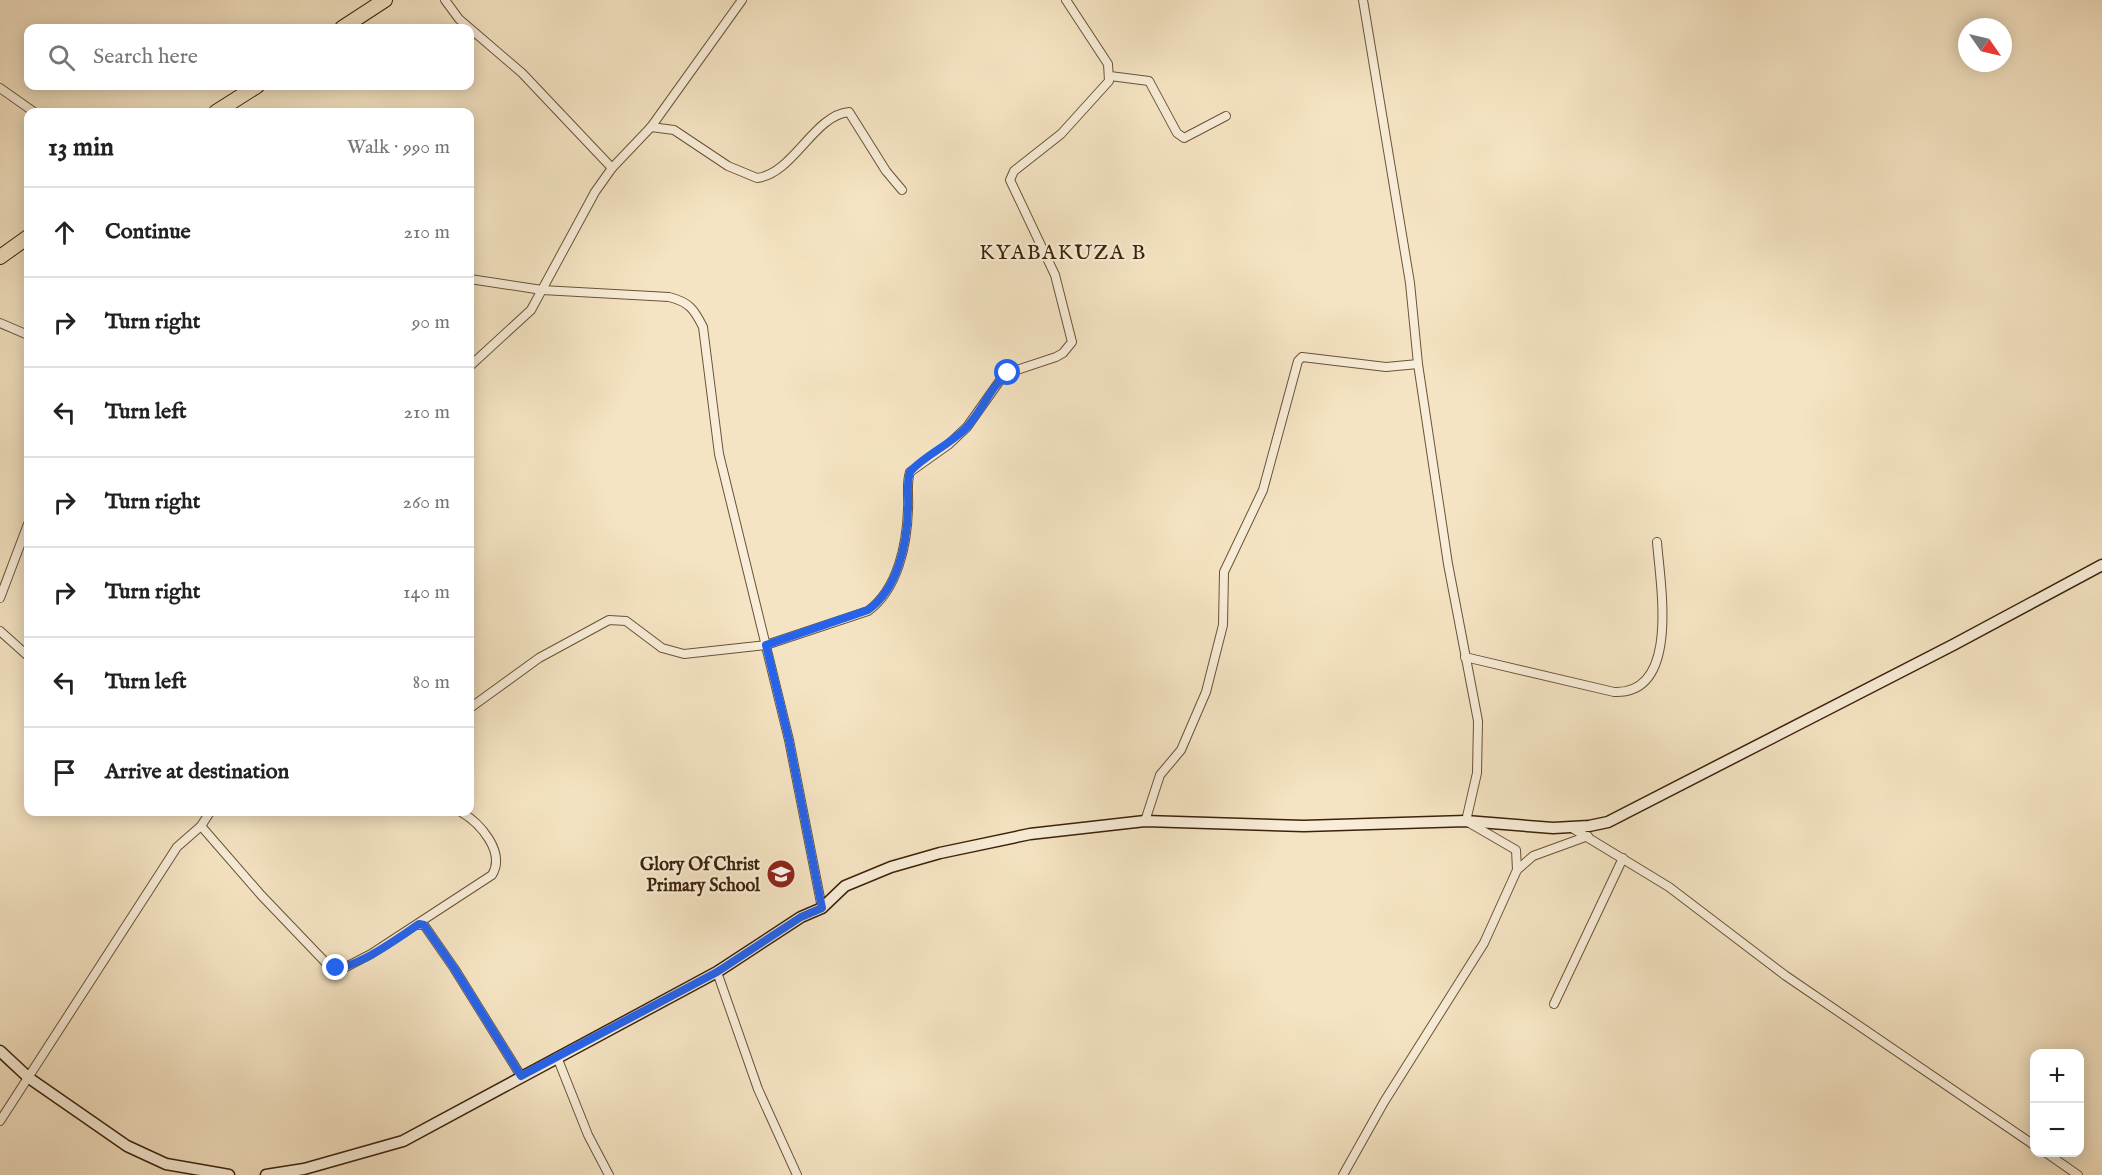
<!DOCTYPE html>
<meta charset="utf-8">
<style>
body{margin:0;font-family:"IM FELL English",serif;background:#f6f6f6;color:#222}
.controls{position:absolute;right:18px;bottom:18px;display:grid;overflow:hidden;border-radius:12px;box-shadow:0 3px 15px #0003}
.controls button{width:54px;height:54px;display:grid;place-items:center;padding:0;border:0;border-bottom:2px solid #e0e0e0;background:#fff;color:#222;font:30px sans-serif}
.compass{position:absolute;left:1958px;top:18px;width:54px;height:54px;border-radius:50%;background:#fff;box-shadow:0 3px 15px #0003;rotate:124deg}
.stop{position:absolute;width:18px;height:18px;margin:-14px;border:4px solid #2563eb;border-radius:50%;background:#fff}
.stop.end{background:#2563eb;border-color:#fff;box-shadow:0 2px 6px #0008}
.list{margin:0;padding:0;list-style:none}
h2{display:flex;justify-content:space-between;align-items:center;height:78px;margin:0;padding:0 24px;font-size:26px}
h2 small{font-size:20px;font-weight:400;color:#767676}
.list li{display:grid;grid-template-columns:39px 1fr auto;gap:18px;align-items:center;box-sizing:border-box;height:90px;padding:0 24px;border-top:2px solid #e0e0e0}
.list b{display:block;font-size:22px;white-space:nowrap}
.list em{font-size:20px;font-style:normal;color:#767676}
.icon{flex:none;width:33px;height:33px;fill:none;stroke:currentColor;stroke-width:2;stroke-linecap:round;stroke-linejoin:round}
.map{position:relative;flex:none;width:2102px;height:1175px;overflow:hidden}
.search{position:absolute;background:#fff;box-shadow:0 3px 15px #0003;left:24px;top:24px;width:450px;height:66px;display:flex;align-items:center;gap:15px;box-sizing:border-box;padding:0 21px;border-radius:12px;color:#767676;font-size:22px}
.panel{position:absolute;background:#fff;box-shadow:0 3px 15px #0003;left:24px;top:108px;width:450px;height:708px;border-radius:12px}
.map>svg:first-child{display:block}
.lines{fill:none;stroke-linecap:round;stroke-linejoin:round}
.street-casing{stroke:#6a5237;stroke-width:10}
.secondary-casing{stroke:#3c2108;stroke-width:13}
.highway-casing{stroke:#3c2108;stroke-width:16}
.street{stroke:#f8edd8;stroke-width:8}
.secondary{stroke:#f8edd8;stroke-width:10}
.highway{stroke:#f5e4c3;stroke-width:14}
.route{stroke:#2563eb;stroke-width:8}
.labels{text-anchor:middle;stroke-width:4.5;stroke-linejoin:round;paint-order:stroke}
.poi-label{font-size:18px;font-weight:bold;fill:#3c2108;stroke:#f8edd8;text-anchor:end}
.quarter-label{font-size:21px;letter-spacing:1.5px;fill:#3c2108;stroke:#f8edd8}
</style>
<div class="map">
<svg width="2102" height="1175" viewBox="0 0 2102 1175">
<rect width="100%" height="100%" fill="#f5e4c3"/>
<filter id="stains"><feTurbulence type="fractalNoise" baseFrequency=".00333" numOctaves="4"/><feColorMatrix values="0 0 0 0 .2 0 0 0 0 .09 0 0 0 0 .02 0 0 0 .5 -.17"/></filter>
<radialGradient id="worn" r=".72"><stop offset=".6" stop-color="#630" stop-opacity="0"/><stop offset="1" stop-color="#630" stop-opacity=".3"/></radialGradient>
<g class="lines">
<g class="street-casing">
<g id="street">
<path d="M445 0 459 19 522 73 612 168"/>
<path d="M1363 0 1410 283 1418 364 1448 564 1478 721 1477 773 1466 821 1516 850 1517 870"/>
<path d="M1110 76 1149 81 1177 133 1184 138 1226 116"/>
<path d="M0 88 34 112"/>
<path d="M651 127 674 130 728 166 757 178C793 174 814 115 849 112L886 171 902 190"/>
<path d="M470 279 542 290 669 297C689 302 694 309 703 327L719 454 789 740 822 908"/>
<path d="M0 323 28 335"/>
<path d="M470 366 531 310 595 192 612 168 651 127 742 0"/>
<path d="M0 598 28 524"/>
<path d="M0 631 28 656"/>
<path d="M1465 657 1614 692C1681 695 1660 583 1657 542"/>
<path d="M470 708 539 658 609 620 626 621 662 648 684 654 766 645 868 611C898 589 907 544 908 509 909 497 906 484 910 472L948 445 967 427 1001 379 1008 373 1056 357 1063 353 1072 342 1055 275 1010 180 1014 171 1061 134 1109 81 1108 64 1066 0"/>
<path d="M1145 821 1160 775 1181 750 1206 692 1223 625 1224 572 1263 490 1298 361 1302 357 1386 367 1418 364"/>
<path d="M201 826 261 895 329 966 344 968 371 954 492 875C506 852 480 823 461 812"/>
<path d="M1572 828 1669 887 1786 976 2034 1145"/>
<path d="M419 925H424L454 968 521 1076"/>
<path d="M717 972 758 1089 797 1175"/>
<path d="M1554 1004 1623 858"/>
<path d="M557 1057 588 1135 609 1175"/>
<path d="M0 1121 177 847 201 826 210 812"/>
<path d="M2045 1152 2078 1175"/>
<path d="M1343 1175 1384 1102 1484 943 1517 870 1533 856 1588 836"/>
</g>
</g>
<g class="secondary-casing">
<g id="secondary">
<path d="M0 1051 29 1078 127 1146 166 1164 229 1175"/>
<path d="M266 1175 304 1169 403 1141 717 972 801 917 822 908 845 886 891 867 940 853 1030 834 1145 821 1304 826 1466 821 1553 828 1589 826 1608 822 1953 645 2102 565"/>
</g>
</g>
<g class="highway-casing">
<g id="highway">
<path d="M342 28 385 0"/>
<path d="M216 112 257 86"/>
<path d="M0 257 28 237"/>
</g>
</g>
<use href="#street" class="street"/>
<use href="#secondary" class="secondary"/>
<use href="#highway" class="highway"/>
</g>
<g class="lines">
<path class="route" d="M336 968C358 967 399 938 419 924L424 925 454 968 521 1076 717 972 801 917 822 908 789 740 766 645 868 610C898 589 907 544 908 509 909 497 906 484 910 472 921 458 949 445 965 429 982 412 989 388 1008 373"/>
</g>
<defs>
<g id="school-disc" transform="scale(1.5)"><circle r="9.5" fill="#8f2418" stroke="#f8edd8"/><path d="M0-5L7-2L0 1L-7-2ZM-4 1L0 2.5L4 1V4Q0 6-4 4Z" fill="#fff"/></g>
</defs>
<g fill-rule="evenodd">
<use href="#school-disc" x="781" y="874"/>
</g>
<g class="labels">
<g class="poi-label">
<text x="760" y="870">Glory Of Christ<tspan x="760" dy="21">Primary School</tspan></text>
</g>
<g class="quarter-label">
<text x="1063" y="259">KYABAKUZA B</text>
</g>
</g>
<rect width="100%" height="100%" filter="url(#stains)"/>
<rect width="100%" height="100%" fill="url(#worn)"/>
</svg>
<div class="controls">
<button>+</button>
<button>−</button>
</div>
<svg class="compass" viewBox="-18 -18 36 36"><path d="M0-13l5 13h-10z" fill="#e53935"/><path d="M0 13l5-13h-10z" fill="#767676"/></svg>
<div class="stop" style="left:1008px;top:373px"></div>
<div class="stop end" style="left:336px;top:968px"></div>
<div class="search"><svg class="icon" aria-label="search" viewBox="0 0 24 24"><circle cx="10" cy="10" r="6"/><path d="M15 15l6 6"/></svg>Search here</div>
<section class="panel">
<h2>13 min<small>Walk · 990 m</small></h2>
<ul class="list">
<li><svg class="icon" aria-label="ahead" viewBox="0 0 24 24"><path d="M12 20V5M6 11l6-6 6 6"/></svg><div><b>Continue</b></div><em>210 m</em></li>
<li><svg class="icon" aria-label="right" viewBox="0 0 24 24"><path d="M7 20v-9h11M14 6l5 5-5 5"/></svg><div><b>Turn right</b></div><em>90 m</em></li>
<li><svg class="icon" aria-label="left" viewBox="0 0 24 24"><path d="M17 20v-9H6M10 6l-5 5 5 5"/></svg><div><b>Turn left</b></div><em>210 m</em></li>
<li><svg class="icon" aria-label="right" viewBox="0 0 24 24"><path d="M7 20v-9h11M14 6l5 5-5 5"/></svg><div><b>Turn right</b></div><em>260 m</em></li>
<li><svg class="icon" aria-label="right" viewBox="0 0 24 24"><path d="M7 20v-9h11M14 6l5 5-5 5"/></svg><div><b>Turn right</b></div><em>140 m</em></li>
<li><svg class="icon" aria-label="left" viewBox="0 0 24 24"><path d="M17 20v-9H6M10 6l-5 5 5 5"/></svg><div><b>Turn left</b></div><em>80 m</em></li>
<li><svg class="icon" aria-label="arrive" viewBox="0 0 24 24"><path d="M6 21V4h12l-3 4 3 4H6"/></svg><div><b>Arrive at destination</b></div></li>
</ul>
</section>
</div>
